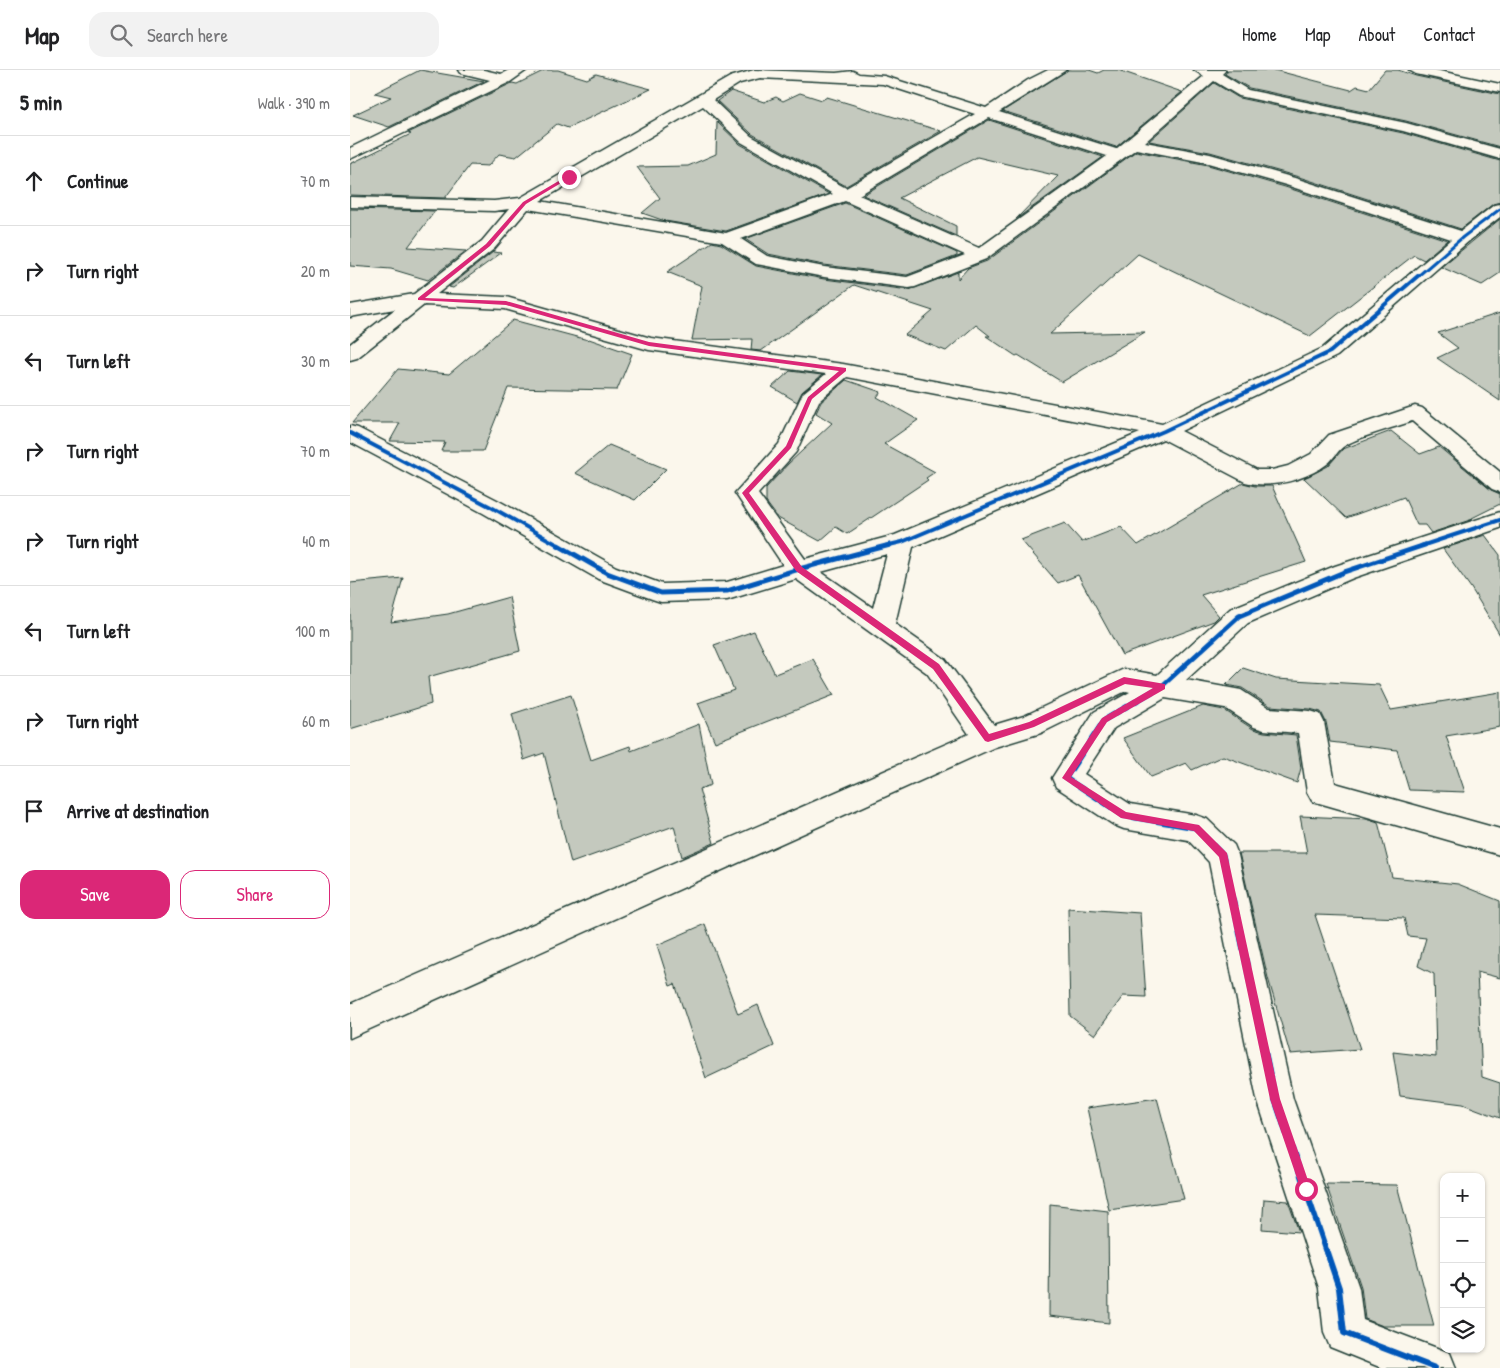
<!DOCTYPE html>
<meta charset="utf-8">
<style>
body{margin:0;font-family:"Patrick Hand",sans-serif;background:#f2f2f2;color:#202124}
.controls{position:absolute;right:15px;bottom:15px;display:grid;overflow:hidden;border-radius:10px;box-shadow:0 1px 4px #0004}
.controls button{width:45px;height:45px;display:grid;place-items:center;padding:0;border:0;border-bottom:1px solid #e0e0e0;background:#fff;color:#202124;font:25px sans-serif}
.stop{position:absolute;width:15px;height:15px;margin:-11px;border:4px solid #db2777;border-radius:50%;background:#fff}
.stop.end{background:#db2777;border-color:#fff;box-shadow:0 1px 5px #0008}
.list{margin:0;padding:0;list-style:none}
h2{display:flex;justify-content:space-between;align-items:center;height:65px;margin:0;padding:0 20px;font-size:21px}
h2 small{font-size:16px;font-weight:400;color:#757577}
.list li{display:grid;grid-template-columns:32px 1fr auto;gap:15px;align-items:center;box-sizing:border-box;height:90px;padding:0 20px;border-top:1px solid #e0e0e0}
.list b{display:block;font-size:19px;white-space:nowrap}
.list em{font-size:16px;font-style:normal;color:#757577}
.actions{display:flex;gap:10px;padding:15px 20px}
.actions a{flex:1;padding:11px 0;border:1px solid #db2777;border-radius:15px;text-align:center;font-size:18px;color:#db2777}
.actions .main{background:#db2777;color:#fff}
.icon{flex:none;width:28px;height:28px;fill:none;stroke:currentColor;stroke-width:2;stroke-linecap:round;stroke-linejoin:round}
.map{position:relative;flex:none;width:1150px;height:1298px;overflow:hidden}
header{display:flex;align-items:center;gap:30px;box-sizing:border-box;height:70px;padding:0 25px;background:#fff;border-bottom:1px solid #e0e0e0}
header strong{font-size:24px}
nav{display:flex;gap:28px;margin-inline-start:auto;font-size:18px}
.search{width:350px;height:45px;background:#f2f2f2;display:flex;align-items:center;gap:12px;box-sizing:border-box;padding:0 18px;border-radius:15px;color:#757577;font-size:19px}
main{display:flex}
aside{flex:1;background:#fff}
.map>svg:first-child{display:block}
.building{fill:#c4c9be;stroke:#1f3d34}
.lines{fill:none;stroke-linecap:round;stroke-linejoin:round}
.street-casing{stroke:#1f3d34;stroke-width:3}
.street{fill:#fbf7ec;fill-rule:evenodd}
.cycleway-far3-casing{stroke:#fbf7ec;stroke-width:5}
.cycleway-far2-casing{stroke:#fbf7ec;stroke-width:6}
.cycleway-far1-casing{stroke:#fbf7ec;stroke-width:8}
.cycleway-casing{stroke:#fbf7ec;stroke-width:9}
.cycleway-far3{stroke:#0057b8;stroke-width:3}
.cycleway-far2{stroke:#0057b8;stroke-width:4}
.cycleway-far1{stroke:#0057b8;stroke-width:5}
.cycleway{stroke:#0057b8;stroke-width:6}
.route{fill:#db2777}
</style>
<header>
<strong>Map</strong>
<div class="search"><svg class="icon" aria-label="search" viewBox="0 0 24 24"><circle cx="10" cy="10" r="6"/><path d="M15 15l6 6"/></svg>Search here</div>
<nav><a>Home</a><a>Map</a><a>About</a><a>Contact</a></nav>
</header>
<main>
<aside>
<h2>5 min<small>Walk · 390 m</small></h2>
<ul class="list">
<li><svg class="icon" aria-label="ahead" viewBox="0 0 24 24"><path d="M12 20V5M6 11l6-6 6 6"/></svg><div><b>Continue</b></div><em>70 m</em></li>
<li><svg class="icon" aria-label="right" viewBox="0 0 24 24"><path d="M7 20v-9h11M14 6l5 5-5 5"/></svg><div><b>Turn right</b></div><em>20 m</em></li>
<li><svg class="icon" aria-label="left" viewBox="0 0 24 24"><path d="M17 20v-9H6M10 6l-5 5 5 5"/></svg><div><b>Turn left</b></div><em>30 m</em></li>
<li><svg class="icon" aria-label="right" viewBox="0 0 24 24"><path d="M7 20v-9h11M14 6l5 5-5 5"/></svg><div><b>Turn right</b></div><em>70 m</em></li>
<li><svg class="icon" aria-label="right" viewBox="0 0 24 24"><path d="M7 20v-9h11M14 6l5 5-5 5"/></svg><div><b>Turn right</b></div><em>40 m</em></li>
<li><svg class="icon" aria-label="left" viewBox="0 0 24 24"><path d="M17 20v-9H6M10 6l-5 5 5 5"/></svg><div><b>Turn left</b></div><em>100 m</em></li>
<li><svg class="icon" aria-label="right" viewBox="0 0 24 24"><path d="M7 20v-9h11M14 6l5 5-5 5"/></svg><div><b>Turn right</b></div><em>60 m</em></li>
<li><svg class="icon" aria-label="arrive" viewBox="0 0 24 24"><path d="M6 21V4h12l-3 4 3 4H6"/></svg><div><b>Arrive at destination</b></div></li>
</ul>
<div class="actions"><a class="main">Save</a><a>Share</a></div>
</aside>
<div class="map">
<svg width="1150" height="1298" viewBox="0 0 1150 1298">
<rect width="100%" height="100%" fill="#fbf7ec"/>
<filter id="ink" filterUnits="userSpaceOnUse"><feTurbulence type="fractalNoise" baseFrequency=".02" numOctaves="2"/><feDisplacementMap in="SourceGraphic" scale="10" xChannelSelector="R" yChannelSelector="G"/><feConvolveMatrix kernelMatrix="1 2 1 2 8 2 1 2 1" color-interpolation-filters="sRGB"/></filter>
<g filter="url(#ink)">
<g class="building">
<path d="M70 0 134 11 39 57 3 45 41 27 25 23Z"/>
<path d="M195 0H208L237 9 246 4 301 19 218 58 207 54 166 87 149 84 138 96 120 95 95 128 0 125V94L61 64 58 63 162 13 167 14Z"/>
<path d="M718 0H739L748 3 754 0H768L832 22 766 77 653 41Z"/>
<path d="M878 0H924L1001 20 1007 16 1019 19 1035 0H1048L1066 6 1150 24V77L1056 51 899 18 875 4Z"/>
<path d="M864 13 889 28 1053 63 1150 91V132L1143 134 1111 159 949 107 860 82 799 71Z"/>
<path d="M381 21 414 32 426 27 433 31 450 23 472 30 477 27 591 61 496 116 402 64 367 31Z"/>
<path d="M639 50 753 87 666 149 708 106 627 87 549 128 606 156V166L513 125Z"/>
<path d="M367 52 390 74 479 124 376 161 315 151 292 143 310 128 287 97 338 96 366 84Z"/>
<path d="M786 81 858 95 935 117 1097 170 1074 190 1064 185 960 266 788 184 700 264 795 262 712 312 668 285 666 286 636 266H640L626 255 596 281 555 265 583 241 504 215 411 281 401 280 402 269 342 270 352 216 317 202 362 172 371 174 406 196 474 209 559 220 608 202V209L618 198 637 191Z"/>
<path d="M495 133 607 183V186L557 205 474 195 418 184 395 169Z"/>
<path d="M0 139 85 141 58 177 116 181 78 210 41 199 0 196Z"/>
<path d="M1150 149V203L1132 215 1091 197Z"/>
<path d="M143 182 151 183 103 218 99 217Z"/>
<path d="M1150 243V331L1087 288 1108 278 1088 263Z"/>
<path d="M163 250 238 270 239 269 282 284 267 320 158 318 133 381H91L95 372 40 371 50 353H2L48 299 99 304Z"/>
<path d="M440 301 472 305 452 322 447 332 422 317Z"/>
<path d="M496 310 531 322 527 327 568 350 534 374 585 402 576 408 578 410 497 464 486 457 470 471 428 448 416 432V418L438 394 482 353 466 343 471 332Z"/>
<path d="M1041 361 1070 384 1089 377 1141 420 1150 424V434L1122 448 1123 449 1081 463 1075 455H1067L1054 427 996 448 954 408 978 396 993 379Z"/>
<path d="M259 375 316 399 285 430 225 403Z"/>
<path d="M893 413 905 416H922L956 492 851 525 869 546 864 551 772 585 728 505 708 513 671 470 715 453 732 472 771 457 788 475Z"/>
<path d="M1135 465 1150 485V565L1121 518 1093 479Z"/>
<path d="M53 508 41 552 98 544 159 527 170 581 78 607 81 634 0 659V513Z"/>
<path d="M404 561 425 604 463 589 484 625 365 672 348 633 384 620 364 575Z"/>
<path d="M893 598 926 609 1029 615 1041 640 1150 622V657L1096 666 1115 722 1059 720 1047 680 980 672 976 652 971 642 960 639 920 636 892 618 876 615Z"/>
<path d="M221 625 241 690 280 676 281 681 349 654 361 715 349 719 364 773 332 787 324 756 221 793 194 683 174 690 162 644Z"/>
<path d="M853 636 874 640 903 659 914 662 946 665 951 698 947 713 873 686 842 700 836 693 801 707 773 668Z"/>
<path d="M950 746 1019 749 1028 752 1042 807 1108 814 1150 831V908L1127 902 1132 1007 1150 1013V1048L1113 1034 1050 1026 1043 982 1086 987 1084 904 1068 896 1076 868 1058 866 1054 848 965 845 1010 979 940 984 918 908 889 783H957Z"/>
<path d="M718 838 790 843 796 927 773 926 745 965 720 946Z"/>
<path d="M355 854 388 944 408 935 424 976 356 1008 325 914 320 916 307 875Z"/>
<path d="M807 1028 834 1129 759 1140 737 1038Z"/>
<path d="M976 1114 1047 1115 1084 1256H1033L1015 1249 1011 1217Z"/>
<path d="M914 1129 938 1131 949 1162 912 1159Z"/>
<path d="M700 1134 758 1141 759 1253 699 1246Z"/>
</g>
<g class="lines">
<g class="street-casing">
<g id="street">
<path d="M109 0H134L151 4 159 0H177L160 12 0 89V78L140 10 111 3Z"/>
<path d="M404 0 486 3 503 1 509 4 534 6 636 38 678 10 698 0H716L649 42 766 79 854 6 844 0H876L872 4 898 20 1056 53 1150 79V89L1053 61 889 26 864 11 795 72 860 84 948 109 1111 161 1144 135 1150 134V147L1119 171 987 286 831 361 907 400H922L938 396 961 384 979 365 1065 336 1072 338 1150 402V422L1142 419 1062 351C1044 358 1011 366 996 375 988 379 984 389 977 394 956 410 921 419 895 412L813 369 563 477 545 554 595 589 644 655 674 646 774 599 807 605 880 539 985 496 1150 442V458L1003 508 898 553 836 610 891 620 919 638 960 641 970 644 974 652 985 713 1150 759V785L962 731 957 722 948 663 914 660 904 657 875 638 815 628 764 658 734 704 780 734 846 745 857 749 884 775 888 785 943 1029 1009 1218 1013 1250 1100 1283 1106 1298H1032L980 1277 974 1263 969 1218 907 1029 859 792 838 770 774 759 764 755 706 717 702 708 744 642 780 622 776 621 691 663 645 677 0 968V934L619 664 577 603 446 509 377 530 311 532 302 529 248 509 133 443 0 372V356L8 358 149 431 266 497 312 514 377 512 433 495 385 423 429 374 453 323 476 304 299 280 155 239 74 235 7 288 0 290V274L45 239 0 247V235L64 224 132 171 159 139 144 141 0 137V127L144 131 170 128 380 7ZM410 8 533 14 625 44 496 118 401 66 363 30 390 13ZM353 36 391 72 483 124 376 163 190 131ZM639 48 757 86 629 178 509 125ZM786 79 858 93 936 115 1101 169 973 278 812 354 493 294 301 268 156 227 87 224 144 179 178 139 372 172 406 194 412 195 474 207 559 218 565 217 636 189ZM495 131 615 185 557 207 474 197 417 186 391 169ZM497 307 790 363 545 465 455 489 408 424 446 382 469 331ZM537 484 523 538 471 502Z"/>
<path d="M1059 0H1085L1150 14V22L1066 4Z"/>
</g>
</g>
<use href="#street" class="street"/>
<g class="cycleway-far3-casing">
<path id="cycleway-far3" d="M1068 206 1113 167 1150 139"/>
</g>
<g class="cycleway-far2-casing">
<g id="cycleway-far2">
<path d="M0 363 141 437 210 476"/>
<path d="M535 476 552 472 814 361 980 282 1069 205"/>
<path d="M1071 476 1150 450"/>
</g>
</g>
<g class="cycleway-far1-casing">
<g id="cycleway-far1">
<path d="M208 475 257 503 311 523 377 521 449 499 540 475"/>
<path d="M883 832 873 785 846 758 774 746 716 708 754 650 812 616 889 546 994 502 1075 475"/>
</g>
</g>
<g class="cycleway-casing">
<path id="cycleway" d="M883 830 925 1029 989 1218 994 1263 1085 1298"/>
</g>
<use href="#cycleway-far3" class="cycleway-far3"/>
<use href="#cycleway-far2" class="cycleway-far2"/>
<use href="#cycleway-far1" class="cycleway-far1"/>
<use href="#cycleway" class="cycleway"/>
</g>
</g>
<path class="route" d="M217 106 221 107 176 134 140 176 75 228 156 231 299 272 496 298V301L462 329 441 378 399 423 452 497 589 594 639 664 679 652 774 607 815 614V619L757 652 721 707 776 742 849 755 877 783 930 1029 961 1119 959 1123 956 1124 952 1123 920 1029 869 787 844 761 771 748 712 708 752 648 803 618 775 614 684 657 638 672 635 671 583 599 446 501 392 423 436 376 458 327 489 301 299 276 156 235 68 230V228L136 174 173 132Z"/>
</svg>
<div class="controls">
<button>+</button>
<button>−</button>
<button><svg class="icon" aria-label="locate" viewBox="0 0 24 24"><circle cx="12" cy="12" r="6"/><path d="M12 2v4M12 18v4M2 12h4M18 12h4"/></svg></button>
<button><svg class="icon" aria-label="layers" viewBox="0 0 24 24"><path d="M12 4l9 5-9 5-9-5zM3 14l9 5 9-5"/></svg></button>
</div>
<div class="stop" style="left:956px;top:1119px"></div>
<div class="stop end" style="left:219px;top:107px"></div>
</div>
</main>
